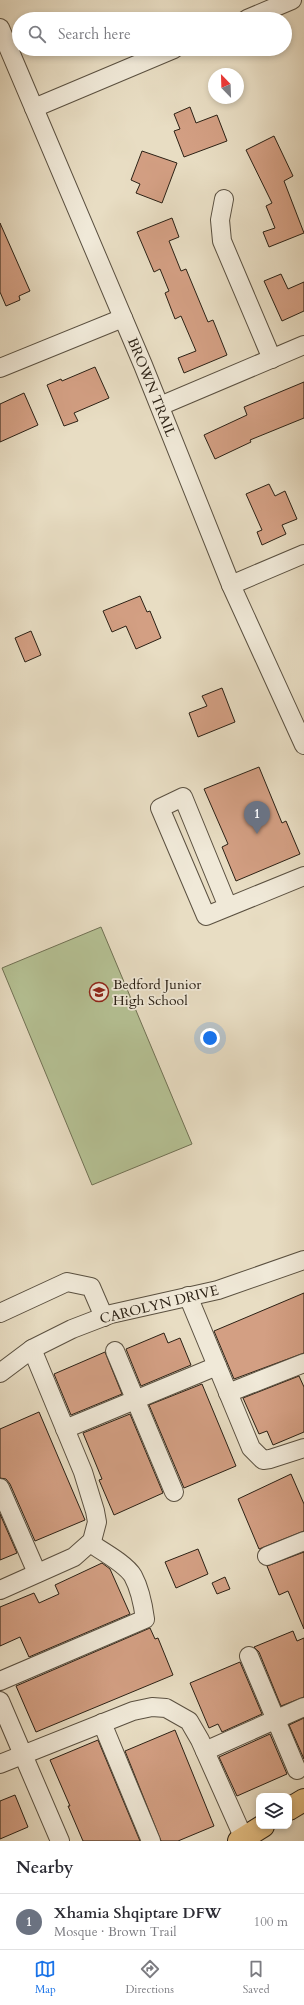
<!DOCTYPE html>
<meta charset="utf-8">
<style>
body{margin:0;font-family:Cardo,serif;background:#f7f7f7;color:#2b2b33}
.controls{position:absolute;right:12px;bottom:12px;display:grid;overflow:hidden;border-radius:8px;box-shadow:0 2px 6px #0003}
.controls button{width:36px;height:36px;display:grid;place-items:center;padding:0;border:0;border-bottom:1px solid #e1e1e2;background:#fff;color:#2b2b33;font:20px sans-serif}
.compass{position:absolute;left:208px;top:68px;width:36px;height:36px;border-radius:50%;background:#fff;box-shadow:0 2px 6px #0003;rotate:337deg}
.you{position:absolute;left:210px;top:1038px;width:14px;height:14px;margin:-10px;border:3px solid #fff;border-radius:50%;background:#1a73e8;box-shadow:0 0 0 6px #1a73e833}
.badge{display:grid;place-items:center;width:26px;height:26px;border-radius:50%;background:#1a73e8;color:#fff;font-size:13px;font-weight:700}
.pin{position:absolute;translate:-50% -33px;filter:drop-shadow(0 1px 2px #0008)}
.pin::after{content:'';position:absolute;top:21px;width:14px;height:12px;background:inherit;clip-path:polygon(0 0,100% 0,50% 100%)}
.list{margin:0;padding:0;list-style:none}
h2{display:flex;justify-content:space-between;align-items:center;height:52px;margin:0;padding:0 16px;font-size:17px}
h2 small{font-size:13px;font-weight:400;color:#7c7c81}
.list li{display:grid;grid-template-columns:26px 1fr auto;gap:12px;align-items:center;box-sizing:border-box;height:56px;padding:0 16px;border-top:1px solid #e1e1e2}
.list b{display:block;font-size:15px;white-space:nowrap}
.list p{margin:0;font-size:13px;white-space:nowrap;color:#7c7c81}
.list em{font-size:13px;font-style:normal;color:#7c7c81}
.icon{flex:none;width:22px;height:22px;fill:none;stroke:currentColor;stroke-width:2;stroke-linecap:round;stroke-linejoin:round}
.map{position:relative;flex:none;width:304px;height:1841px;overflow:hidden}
.search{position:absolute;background:#fff;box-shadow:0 2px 6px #0003;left:12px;right:12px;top:12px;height:44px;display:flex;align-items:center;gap:10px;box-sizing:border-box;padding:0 14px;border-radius:22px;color:#7c7c81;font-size:15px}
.sheet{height:108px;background:#fff}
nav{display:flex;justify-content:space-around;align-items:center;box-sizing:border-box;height:56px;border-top:1px solid #e1e1e2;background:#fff;font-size:11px;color:#7c7c81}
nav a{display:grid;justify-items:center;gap:2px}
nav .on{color:#1a73e8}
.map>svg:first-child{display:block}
.green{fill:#b5c194;stroke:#707154}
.building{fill:#d39f83;stroke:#2b2115}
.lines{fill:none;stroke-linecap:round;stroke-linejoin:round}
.minor-casing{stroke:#5a5040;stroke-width:20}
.major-casing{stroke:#2b2115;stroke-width:24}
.minor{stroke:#f0e9d8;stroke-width:18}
.major{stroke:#e4be82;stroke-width:22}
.labels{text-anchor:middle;stroke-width:3.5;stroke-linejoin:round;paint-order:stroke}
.street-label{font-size:14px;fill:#2b2115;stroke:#f0e9d8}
.poi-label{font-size:14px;fill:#2b2115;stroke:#f0e9d8;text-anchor:start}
</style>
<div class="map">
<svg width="304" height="1841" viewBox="0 0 304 1841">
<rect width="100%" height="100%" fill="#e8ddc3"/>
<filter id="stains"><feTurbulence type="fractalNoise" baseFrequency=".005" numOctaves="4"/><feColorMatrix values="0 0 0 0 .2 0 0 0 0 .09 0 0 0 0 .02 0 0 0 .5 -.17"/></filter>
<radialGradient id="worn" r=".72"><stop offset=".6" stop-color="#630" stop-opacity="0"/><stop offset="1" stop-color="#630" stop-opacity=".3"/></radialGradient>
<path class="green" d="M101 927 192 1144 92 1185 2 968Z"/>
<g class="building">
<path d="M190 107 196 123 217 115 227 141 184 157 174 131 180 129 174 114Z"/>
<path d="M274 136 293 176 284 181 304 233 269 247 263 232 275 228 266 206 272 203 246 150Z"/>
<path d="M142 151 177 163 162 203 136 193 140 184 131 180Z"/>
<path d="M172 218 179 237 169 241 181 271 186 269 208 322 213 320 227 355 184 373 178 358 196 351 181 316 175 319 165 293 169 291 160 269 154 272 137 232Z"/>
<path d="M0 223 30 291 19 296 20 300 6 306 0 292Z"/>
<path d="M281 274 288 289 304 282V311L282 321 264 281Z"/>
<path d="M95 367 109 398 74 413 78 421 64 426 47 385 61 379 62 381Z"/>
<path d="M304 382V418L250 440 251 442 215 459 204 435 247 415 244 407Z"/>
<path d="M24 393 38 425 0 442V404Z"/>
<path d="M269 484 275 496 285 491 297 519 282 525 286 534 262 545 257 532 262 530 246 494Z"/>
<path d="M140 596 147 612 150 611 161 638 136 649 126 626 112 632 103 611Z"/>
<path d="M31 631 41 655 25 662 15 638Z"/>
<path d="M222 688 235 722 198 737 189 713 207 706 202 696Z"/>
<path d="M259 767 282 823 286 821 300 854 236 881 222 847 228 844 204 789Z"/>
<path d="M304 1293V1353L234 1379 214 1331Z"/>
<path d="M164 1333 168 1343 180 1338 191 1365 141 1386 126 1349Z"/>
<path d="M105 1352 122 1394 71 1415 54 1374Z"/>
<path d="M299 1376 304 1387V1432L273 1445 267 1431 259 1434 243 1398Z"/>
<path d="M202 1384 236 1466 184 1488 149 1405Z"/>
<path d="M39 1412 85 1520 35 1541 10 1484 6 1479 0 1478V1429Z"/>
<path d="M130 1414 163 1493 114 1515 99 1480 102 1479 83 1433Z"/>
<path d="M291 1474 304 1504V1531L259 1549 238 1499Z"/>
<path d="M0 1514 17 1553 0 1560Z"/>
<path d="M198 1549 208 1574 176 1588 165 1562Z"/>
<path d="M304 1552V1629L288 1591 279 1595 267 1566Z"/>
<path d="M102 1563 110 1569 130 1614 29 1657 20 1637 0 1646V1607L34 1593 39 1603 59 1594 55 1585Z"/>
<path d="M225 1577 230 1589 217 1594 212 1583Z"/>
<path d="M150 1628 155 1639 158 1638 173 1675 36 1732 16 1686Z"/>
<path d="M293 1631 297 1641 304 1638V1697L281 1706 259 1652 254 1647Z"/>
<path d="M240 1662 262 1714 222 1732 218 1724 209 1728 190 1683Z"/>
<path d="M304 1718V1759L289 1725Z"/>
<path d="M175 1730 214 1826 178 1841H161L125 1751Z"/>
<path d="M270 1734 287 1774 237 1796 219 1757Z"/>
<path d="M98 1740 140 1841H83L68 1806H70L50 1760Z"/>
<path d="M15 1795 28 1827 0 1839V1801Z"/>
</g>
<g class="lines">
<g class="minor-casing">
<g id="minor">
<path d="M247 19 292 0"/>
<path d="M0 28 143 365 231 585 304 745"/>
<path d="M34 108 174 49"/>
<path d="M224 199 220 220 222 241 272 359"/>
<path d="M0 368 123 318"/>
<path d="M160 406 304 345"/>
<path d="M231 585 304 554"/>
<path d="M228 907 183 797 160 808 206 916 304 876"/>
<path d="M188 1296 251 1448 263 1460 270 1459 304 1448"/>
<path d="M0 1313 67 1282 91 1287 104 1317"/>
<path d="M115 1351 174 1492"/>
<path d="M0 1373 32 1349 72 1329 111 1314 218 1290 304 1260"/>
<path d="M228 1393 304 1363"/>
<path d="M65 1429 217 1366"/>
<path d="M0 1488 37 1573"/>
<path d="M267 1556 304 1541"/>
<path d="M0 1590 74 1557 92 1541 97 1522 95 1511 83 1472 32 1349"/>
<path d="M249 1656 297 1770"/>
<path d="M0 1681 145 1619C143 1604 140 1589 133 1576 126 1564 102 1551 90 1543"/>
<path d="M0 1701 60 1841"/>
<path d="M102 1723 151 1841"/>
<path d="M205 1751 304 1707"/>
<path d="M0 1764 133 1711 152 1707 166 1708 189 1721 200 1740 245 1841"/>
</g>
</g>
<g class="major-casing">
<g id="major">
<path d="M289 1809 304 1800"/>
<path d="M239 1841 263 1826"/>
</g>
</g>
<use href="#minor" class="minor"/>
<use href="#major" class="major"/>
</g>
<defs>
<g id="school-ring" transform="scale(1)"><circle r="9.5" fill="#f0e9d8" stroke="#8f2418" stroke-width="1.5"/><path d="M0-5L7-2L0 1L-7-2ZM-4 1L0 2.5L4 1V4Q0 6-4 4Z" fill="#8f2418"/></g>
</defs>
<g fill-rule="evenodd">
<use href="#school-ring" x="99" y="992"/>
</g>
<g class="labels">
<g class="street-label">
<text transform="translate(152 387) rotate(68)" y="5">BROWN TRAIL</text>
<text transform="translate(159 1304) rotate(-14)" y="5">CAROLYN DRIVE</text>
</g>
<g class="poi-label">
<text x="113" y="989">Bedford Junior<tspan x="113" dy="16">High School</tspan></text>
</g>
</g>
<rect width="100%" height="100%" filter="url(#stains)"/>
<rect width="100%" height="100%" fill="url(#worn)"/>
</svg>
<div class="controls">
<button><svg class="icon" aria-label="layers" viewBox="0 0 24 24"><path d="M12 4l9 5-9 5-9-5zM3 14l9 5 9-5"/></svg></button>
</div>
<svg class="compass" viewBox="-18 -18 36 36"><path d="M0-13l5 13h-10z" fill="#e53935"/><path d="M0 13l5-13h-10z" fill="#7c7c81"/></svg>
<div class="you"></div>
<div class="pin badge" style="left:257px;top:834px;background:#6b7280">1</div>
<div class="search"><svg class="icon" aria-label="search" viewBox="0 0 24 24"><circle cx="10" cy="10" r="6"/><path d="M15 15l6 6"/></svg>Search here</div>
</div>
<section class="sheet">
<h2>Nearby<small></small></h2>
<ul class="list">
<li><span class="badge" style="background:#6b7280">1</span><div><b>Xhamia Shqiptare DFW</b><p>Mosque · Brown Trail</p></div><em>100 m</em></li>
</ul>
</section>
<nav>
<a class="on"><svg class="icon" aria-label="map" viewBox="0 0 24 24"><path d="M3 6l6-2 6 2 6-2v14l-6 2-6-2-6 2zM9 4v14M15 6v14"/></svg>Map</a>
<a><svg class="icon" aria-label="directions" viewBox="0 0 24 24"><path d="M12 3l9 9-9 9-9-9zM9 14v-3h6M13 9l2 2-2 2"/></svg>Directions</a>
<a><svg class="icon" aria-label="saved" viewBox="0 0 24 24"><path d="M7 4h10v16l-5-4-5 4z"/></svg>Saved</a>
</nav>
